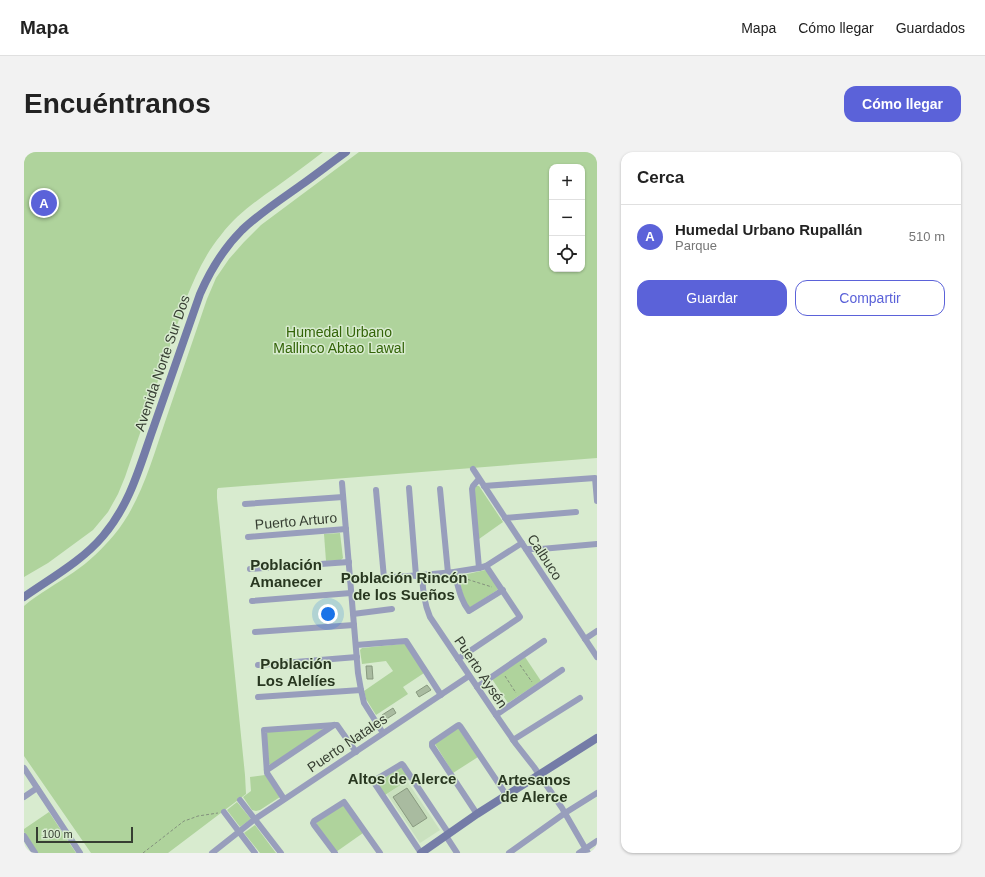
<!DOCTYPE html>
<html lang="es">
<meta charset="utf-8">
<style>
body{margin:0;font-family:Helvetica,sans-serif;background:#f2f2f2;color:#222}
.controls{position:absolute;right:12px;top:12px;display:grid;overflow:hidden;border-radius:8px;box-shadow:0 1px 3px #0004}
.controls button{width:36px;height:36px;display:grid;place-items:center;padding:0;border:0;border-bottom:1px solid #e0e0e0;background:#fff;color:#222;font:20px sans-serif}
.scale{position:absolute;left:12px;bottom:10px;width:97px;box-sizing:border-box;padding-left:4px;border:2px solid #363e32;border-top:0;font-size:11px;line-height:14px;white-space:nowrap;color:#363e32;-webkit-text-stroke:3px #d8ebcf;paint-order:stroke}
.you{position:absolute;left:304px;top:462px;width:14px;height:14px;margin:-10px;border:3px solid #fff;border-radius:50%;background:#1a73e8;box-shadow:0 0 0 6px #1a73e833}
.badge{display:grid;place-items:center;width:26px;height:26px;border-radius:50%;background:#5b62d9;color:#fff;font-size:13px;font-weight:700}
.pin{position:absolute;translate:-50% -50%;border:2px solid #fff;box-shadow:0 1px 4px #0006}
.list{margin:0;padding:0;list-style:none}
h2{display:flex;justify-content:space-between;align-items:center;height:52px;margin:0;padding:0 16px;font-size:17px}
h2 small{font-size:13px;font-weight:400;color:#767676}
.list li{display:grid;grid-template-columns:26px 1fr auto;gap:12px;align-items:center;box-sizing:border-box;height:64px;padding:0 16px;border-top:1px solid #e0e0e0}
.list b{display:block;font-size:15px;white-space:nowrap}
.list p{margin:0;font-size:13px;white-space:nowrap;color:#767676}
.list em{font-size:13px;font-style:normal;color:#767676}
.actions{display:flex;gap:8px;padding:12px 16px}
.actions a{flex:1;padding:9px 0;border:1px solid #5b62d9;border-radius:12px;text-align:center;font-size:14px;color:#5b62d9}
.actions .main{background:#5b62d9;color:#fff}
.icon{flex:none;width:22px;height:22px;fill:none;stroke:currentColor;stroke-width:2;stroke-linecap:round;stroke-linejoin:round}
.map{position:relative;flex:none;width:573px;height:701px;overflow:hidden;border-radius:12px}
header{display:flex;align-items:center;gap:24px;box-sizing:border-box;height:56px;padding:0 20px;background:#fff;border-bottom:1px solid #e0e0e0}
header strong{font-size:19px}
nav{display:flex;gap:22px;margin-inline-start:auto;font-size:14px}
.intro{display:flex;align-items:center;justify-content:space-between;box-sizing:border-box;height:96px;padding:0 24px}
h1{margin:0;font-size:28px}
.button{padding:10px 18px;border-radius:12px;background:#5b62d9;color:#fff;font-size:14px;font-weight:700}
main{display:flex;gap:24px;padding:0 24px}
aside{flex:1;background:#fff;border-radius:12px;box-shadow:0 1px 3px #0004}
.map>svg:first-child{display:block}
.built{fill:#cae1bf}
.green{fill:#afd39c;fill-rule:evenodd}
.building{fill:#a9bba0;stroke:#88997f}
.lines{fill:none;stroke-linecap:round;stroke-linejoin:round}
.path{stroke:#83917d;stroke-width:1;stroke-dasharray:3 2;stroke-linecap:butt}
.street{stroke:#989ebc;stroke-width:6}
.secondary{stroke:#747ca7;stroke-width:8}
.labels{text-anchor:middle;stroke-width:3;stroke-linejoin:round;paint-order:stroke}
.park-label{font-size:14px;fill:#336408;stroke:#d8ebcf}
.street-label{font-size:14px;fill:#363e32;stroke:#d8ebcf}
.neighbourhood-label{font-size:15px;font-weight:bold;fill:#283720;stroke:#d8ebcf}
</style>
<header>
<strong>Mapa</strong>
<nav><a>Mapa</a><a>Cómo llegar</a><a>Guardados</a></nav>
</header>
<div class="intro"><h1>Encuéntranos</h1><a class="button">Cómo llegar</a></div>
<main>
<div class="map">
<svg width="573" height="701" viewBox="0 0 573 701">
<rect width="100%" height="100%" fill="#d8ebcf"/>
<path class="built" d="M383 629 416 678 396 691 363 642Z"/>
<g class="green">
<path d="M0 0H299C284 12 268 23 252 35 232 49 212 63 197 83 181 102 171 125 162 147L101 325 94 342 84 360 69 378 24 411 0 425Z"/>
<path d="M335 0H573V306L194 336 193 338V346L221 623 222 642 144 701H67L0 604V454C15 441 33 432 50 420 65 410 78 397 90 383 116 352 128 308 141 270 155 229 169 188 183 147L192 126 205 107 220 90 237 73ZM528 15H558V117H528Z"/>
<path d="M452 334H455L479 370 455 387 450 340Z"/>
<path d="M316 381 319 406 317 408 302 409 300 382Z"/>
<path d="M461 418 463 419 475 437 445 456 442 453 434 425 435 424Z"/>
<path d="M378 492H381L400 521 379 535 384 542 352 563 342 547 340 539 369 519 362 509 338 512 336 498 338 496Z"/>
<path d="M501 505 517 529 484 551 468 527Z"/>
<path d="M297 576 298 577V580L247 613 245 612 242 580Z"/>
<path d="M434 576 454 605 429 621 411 592Z"/>
<path d="M377 615 386 627 361 643 354 633V630Z"/>
<path d="M241 623 256 645 236 658 232 659 228 658 219 645 227 639 226 625Z"/>
<path d="M213 650 227 667 216 675 203 658Z"/>
<path d="M319 653 339 681 312 700 292 672 293 670Z"/>
<path d="M25 660 52 701H14L0 680V677Z"/>
<path d="M231 673 252 701H236L220 681Z"/>
</g>
<g class="building">
<path d="M342 514H348L349 527H343Z"/>
<path d="M403 533 407 538 395 545 392 540Z"/>
<path d="M472 539 479 548 474 551 468 542Z"/>
<path d="M369 556 372 561 361 568 358 563Z"/>
<path d="M383 636 403 666 389 675 369 645Z"/>
</g>
<g class="lines">
<g class="path">
<path d="M439 426 468 435"/>
<path d="M496 513 508 530"/>
<path d="M481 524 492 541"/>
<path d="M119 701 160 669 166 667 174 664 194 661"/>
</g>
<g class="street">
<path d="M449 317 573 505"/>
<path d="M455 327 449 334 448 337 455 416"/>
<path d="M318 331 334 521 337 538 340 551 359 581"/>
<path d="M460 334 571 326 573 349"/>
<path d="M385 336 392 424"/>
<path d="M416 337 424 421"/>
<path d="M352 338 360 426"/>
<path d="M221 352 319 345"/>
<path d="M481 366 552 360"/>
<path d="M224 385 322 377"/>
<path d="M502 397H517L573 392"/>
<path d="M226 417 325 410"/>
<path d="M430 420C434 433 436 448 445 459L479 438"/>
<path d="M398 423C399 438 400 451 406 465L472 563 492 592 510 615 538 656 564 701"/>
<path d="M326 428 398 423 430 420 455 416 462 414 498 391"/>
<path d="M228 449 327 441"/>
<path d="M329 462 368 457"/>
<path d="M231 480 330 473"/>
<path d="M561 487 573 479"/>
<path d="M332 493 382 489 417 543"/>
<path d="M434 507 495 466 496 465 462 414"/>
<path d="M234 513 333 505"/>
<path d="M453 535 520 489"/>
<path d="M234 545 337 538"/>
<path d="M472 563 538 518"/>
<path d="M489 588 556 546"/>
<path d="M0 616 56 701"/>
<path d="M243 618 310 573"/>
<path d="M0 645 13 636"/>
<path d="M260 647 243 621 240 578 311 573H313L332 600"/>
<path d="M216 648 257 701"/>
<path d="M200 660 231 701"/>
<path d="M453 662 408 594V591L433 574 435 573 436 574 483 644"/>
<path d="M0 684 11 701"/>
<path d="M422 684 433 701"/>
<path d="M188 701 231 667 445 524"/>
<path d="M311 701 290 673 289 671 290 669 320 650 356 701"/>
<path d="M397 701 351 632V628L376 613 378 612 379 613 425 682"/>
<path d="M485 701 541 661 573 641"/>
<path d="M555 701 573 689"/>
</g>
<g class="secondary">
<path d="M0 445C27 426 58 409 79 384 107 351 116 313 130 274 145 230 161 186 176 142 186 119 200 96 218 78 237 60 259 46 280 31 294 21 308 10 322 0"/>
<path d="M397 701 453 662 573 586"/>
</g>
</g>
<g class="labels">
<g class="park-label">
<text x="315" y="185">Humedal Urbano<tspan x="315" dy="16">Mallinco Abtao Lawal</tspan></text>
</g>
<g class="street-label">
<text transform="translate(138 211) rotate(-71)" y="5">Avenida Norte Sur Dos</text>
<text transform="translate(272 369) rotate(-5)" y="5">Puerto Arturo</text>
<text transform="translate(521 405) rotate(57)" y="5">Calbuco</text>
<text transform="translate(457 520) rotate(56)" y="5">Puerto Aysén</text>
<text transform="translate(323 591) rotate(-34)" y="5">Puerto Natales</text>
</g>
<g class="neighbourhood-label">
<text x="262" y="418">Población<tspan x="262" dy="17">Amanecer</tspan></text>
<text x="380" y="431">Población Rincón<tspan x="380" dy="17">de los Sueños</tspan></text>
<text x="272" y="517">Población<tspan x="272" dy="17">Los Alelíes</tspan></text>
<text x="378" y="632">Altos de Alerce</text>
<text x="510" y="633">Artesanos<tspan x="510" dy="17">de Alerce</tspan></text>
</g>
</g>
</svg>
<div class="controls">
<button>+</button>
<button>−</button>
<button><svg class="icon" aria-label="locate" viewBox="0 0 24 24"><circle cx="12" cy="12" r="6"/><path d="M12 2v4M12 18v4M2 12h4M18 12h4"/></svg></button>
</div>
<div class="scale">100 m</div>
<div class="you"></div>
<div class="pin badge" style="left:20px;top:51px">A</div>
</div>
<aside>
<h2>Cerca<small></small></h2>
<ul class="list">
<li><span class="badge">A</span><div><b>Humedal Urbano Rupallán</b><p>Parque</p></div><em>510 m</em></li>
</ul>
<div class="actions"><a class="main">Guardar</a><a>Compartir</a></div>
</aside>
</main>
